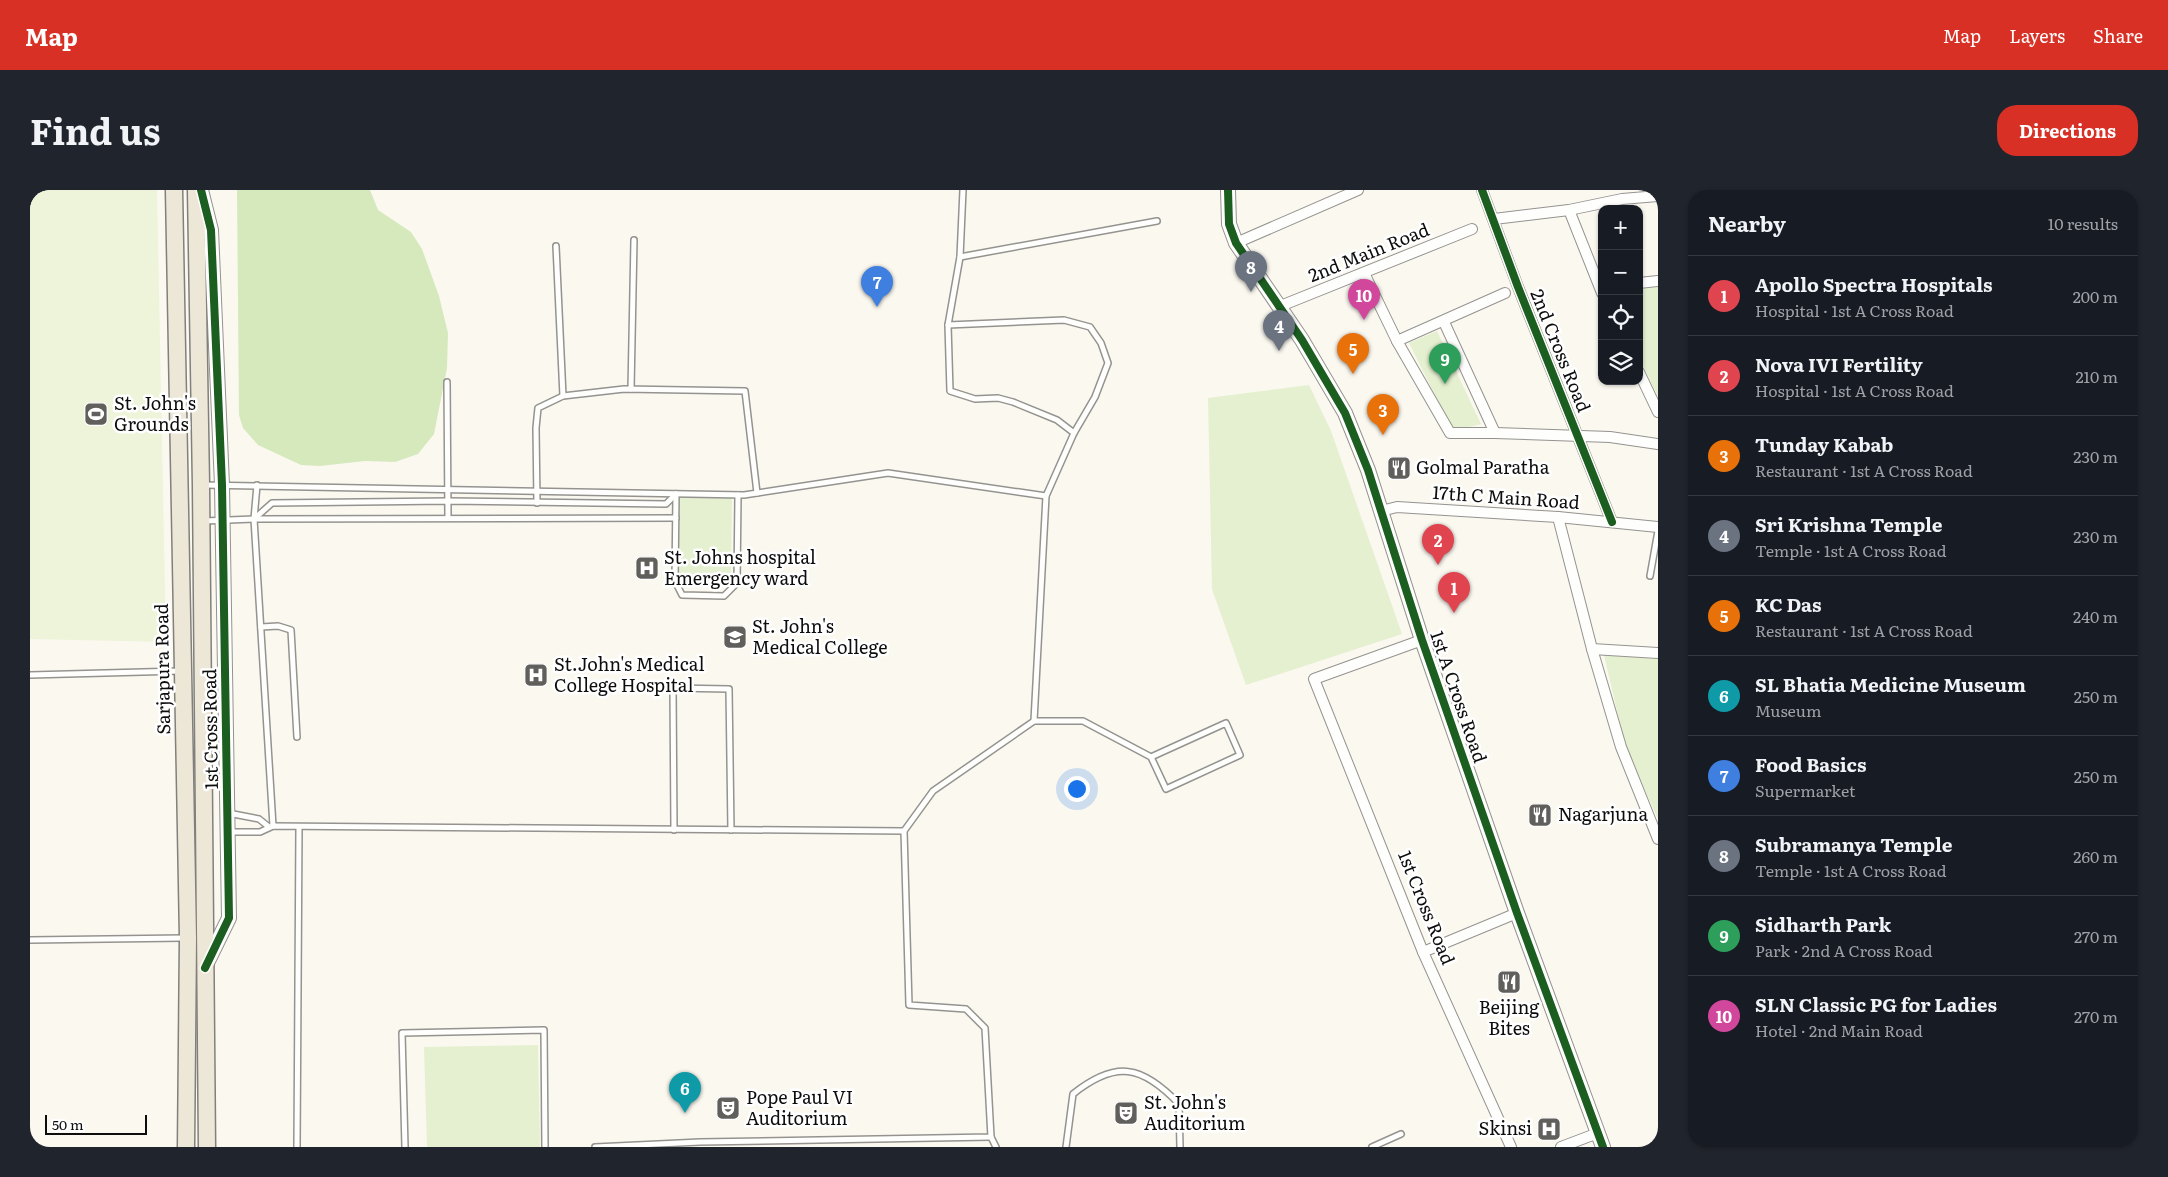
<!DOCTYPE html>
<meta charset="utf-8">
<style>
body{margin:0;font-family:Literata,serif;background:#20242c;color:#f1f3f6}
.controls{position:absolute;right:15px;top:15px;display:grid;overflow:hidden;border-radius:10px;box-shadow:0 1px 4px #0004}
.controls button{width:45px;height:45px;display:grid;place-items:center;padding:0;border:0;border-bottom:1px solid #363941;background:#171b24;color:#f1f3f6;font:25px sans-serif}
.scale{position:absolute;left:15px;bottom:12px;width:102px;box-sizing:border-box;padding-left:5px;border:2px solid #0d0d0d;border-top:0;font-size:14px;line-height:18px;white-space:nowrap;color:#0d0d0d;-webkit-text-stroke:4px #fff;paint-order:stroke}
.you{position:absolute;left:1046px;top:598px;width:18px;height:18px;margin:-12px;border:4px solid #fff;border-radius:50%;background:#1a73e8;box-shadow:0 0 0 8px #1a73e833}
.badge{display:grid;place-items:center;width:32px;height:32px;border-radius:50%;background:#d93025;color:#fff;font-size:16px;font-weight:700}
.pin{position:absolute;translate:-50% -41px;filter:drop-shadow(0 1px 2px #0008)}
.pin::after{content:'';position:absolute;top:26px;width:18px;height:15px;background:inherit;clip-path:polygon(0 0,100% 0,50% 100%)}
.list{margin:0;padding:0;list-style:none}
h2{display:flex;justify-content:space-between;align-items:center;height:65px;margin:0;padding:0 20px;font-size:21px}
h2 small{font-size:16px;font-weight:400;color:#9ea1a6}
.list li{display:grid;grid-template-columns:32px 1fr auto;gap:15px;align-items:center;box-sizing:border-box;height:80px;padding:0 20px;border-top:1px solid #363941}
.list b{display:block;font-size:19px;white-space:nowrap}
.list p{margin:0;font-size:16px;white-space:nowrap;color:#9ea1a6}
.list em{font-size:16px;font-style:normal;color:#9ea1a6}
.icon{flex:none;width:28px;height:28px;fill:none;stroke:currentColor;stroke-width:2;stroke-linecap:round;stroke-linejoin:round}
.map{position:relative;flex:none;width:1628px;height:957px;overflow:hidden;border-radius:20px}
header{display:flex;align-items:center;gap:30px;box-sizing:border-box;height:70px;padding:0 25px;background:#d93025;color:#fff}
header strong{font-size:24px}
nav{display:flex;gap:28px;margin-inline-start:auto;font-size:18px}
.intro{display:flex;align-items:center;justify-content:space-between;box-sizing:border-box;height:120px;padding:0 30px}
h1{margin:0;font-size:35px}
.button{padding:12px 22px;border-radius:20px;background:#d93025;color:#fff;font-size:18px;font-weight:700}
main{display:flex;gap:30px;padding:0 30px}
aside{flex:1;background:#171b24;border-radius:20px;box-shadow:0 1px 4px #0004}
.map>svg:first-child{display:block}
.green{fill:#e4f0d0}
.forest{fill:#d5e9bd}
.pitch{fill:#eef4d9}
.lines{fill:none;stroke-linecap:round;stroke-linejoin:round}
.service-casing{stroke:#94938f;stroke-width:8}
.minor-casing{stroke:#94938f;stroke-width:12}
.tertiary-casing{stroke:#94938f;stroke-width:16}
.primary-casing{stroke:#81807c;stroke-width:19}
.service{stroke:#fefefd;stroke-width:5}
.minor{stroke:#fefefd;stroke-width:10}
.tertiary{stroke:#fefefd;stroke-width:14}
.primary{stroke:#ede7d7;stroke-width:16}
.cycleway-casing{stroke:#fff;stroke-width:11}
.cycleway{stroke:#1b5e20;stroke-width:8}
.labels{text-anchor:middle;stroke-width:5;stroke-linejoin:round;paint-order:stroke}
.street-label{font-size:18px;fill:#0d0d0d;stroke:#fff}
.poi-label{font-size:18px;fill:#0d0d0d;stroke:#fff;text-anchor:start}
</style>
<header>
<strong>Map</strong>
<nav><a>Map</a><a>Layers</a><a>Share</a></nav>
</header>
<div class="intro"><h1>Find us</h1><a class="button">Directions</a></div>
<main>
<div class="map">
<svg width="1628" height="957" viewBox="0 0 1628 957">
<rect width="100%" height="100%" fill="#fbf8f0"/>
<g class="green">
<path d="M1628 97V207L1609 167V99Z"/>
<path d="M1407 141 1451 234 1423 241 1379 153Z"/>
<path d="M1279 195 1301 241 1372 444 1216 495 1182 399 1178 208Z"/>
<path d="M647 305 702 306 701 389 646 388Z"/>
<path d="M1574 465 1628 469V629L1596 559Z"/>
<path d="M508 855 510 957H397L394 857Z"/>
</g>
<path class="forest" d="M207 0H340L348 20 381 42 392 59 409 106 418 143 417 178 404 244 388 264 365 272 335 271 290 276 271 275 228 255 213 238 209 225Z"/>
<path class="pitch" d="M0 0H127L136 452 0 449Z"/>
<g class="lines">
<g class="service-casing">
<g id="service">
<path d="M933 0 930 67 918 135 1034 130 1060 137 1071 153 1078 173 1065 207 1044 243 1016 306 1004 531"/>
<path d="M526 56 533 206"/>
<path d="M930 67 1127 31"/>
<path d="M918 135 920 201 945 209 968 208 983 212 1027 230 1044 243"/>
<path d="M417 192 418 328"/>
<path d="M601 199 604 50"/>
<path d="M173 295 714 305 858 283 1016 306"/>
<path d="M227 295 224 329 243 636"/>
<path d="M646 304 645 391 652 405 694 406 707 393 708 305"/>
<path d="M507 313 506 238 508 218 533 206 594 199 715 201 727 303"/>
<path d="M224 329 242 313 418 311 636 314 646 304"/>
<path d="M174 331 224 329 646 328"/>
<path d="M1620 386 1628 341"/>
<path d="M231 437 248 436 261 440 267 547"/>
<path d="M0 485 150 481"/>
<path d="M198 623 229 629 239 637"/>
<path d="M644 640 643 498 699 499 701 640"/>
<path d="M199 642H230L243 636 874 641"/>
<path d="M0 750 154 748"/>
<path d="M961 947 966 957"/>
<path d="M267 957 269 637"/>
<path d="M375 957 372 843 514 840 515 957"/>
<path d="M565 957 670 952 961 947 955 838 936 819 879 815 874 641 903 601 1004 531H1053L1121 567 1136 599 1210 565 1196 533 1121 567"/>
<path d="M1036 957 1043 904C1086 870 1112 875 1149 914L1150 957"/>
<path d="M1342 957 1371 944"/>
</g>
</g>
<g class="minor-casing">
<g id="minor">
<path d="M1452 0 1488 97 1582 332"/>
<path d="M1539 20 1572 103"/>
<path d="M1464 29 1539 20 1592 9 1628 6"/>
<path d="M1206 53 1328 0"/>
<path d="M1334 83 1367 151 1420 243H1465L1580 247 1628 254"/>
<path d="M1609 93 1628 91"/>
<path d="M1248 117 1442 39"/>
<path d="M1414 132 1465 243"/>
<path d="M1367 151 1475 103"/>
<path d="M1609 182 1628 222"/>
<path d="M1351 321 1367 317 1528 327 1628 337"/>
<path d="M1528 327 1562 459 1591 557 1628 649"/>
<path d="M1392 450 1284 489 1393 762 1481 957"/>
<path d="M1562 459 1628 463"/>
<path d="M1393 762 1487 723"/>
<path d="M1531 957 1568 943"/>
</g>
</g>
<g class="tertiary-casing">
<g id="tertiary">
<path d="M171 0 181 40 192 295 199 728 175 777"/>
<path d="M1198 0 1199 34 1206 53 1272 150 1315 223 1338 280 1392 450 1487 723 1573 957"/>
</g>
</g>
<g class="primary-casing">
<g id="primary">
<path d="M144 0 158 748 156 957"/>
<path d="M166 0 171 295 177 957"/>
</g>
</g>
<use href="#service" class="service"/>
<use href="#minor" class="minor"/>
<use href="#tertiary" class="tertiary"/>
<use href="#primary" class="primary"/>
<g class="cycleway-casing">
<g id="cycleway">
<path d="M171 0 181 40 192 295 199 728 175 778"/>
<path d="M1198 0 1199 34 1206 53 1272 150 1315 223 1338 280 1392 450 1487 723 1573 957"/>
<path d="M1452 0 1488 97 1582 332"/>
</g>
</g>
<use href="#cycleway" class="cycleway"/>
</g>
<defs>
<g id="stadium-square" transform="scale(1.25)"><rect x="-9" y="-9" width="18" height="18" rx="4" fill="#605f5c" stroke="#fff"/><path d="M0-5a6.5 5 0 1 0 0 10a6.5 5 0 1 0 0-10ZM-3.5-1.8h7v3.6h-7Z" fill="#fff"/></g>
<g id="restaurant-square" transform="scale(1.25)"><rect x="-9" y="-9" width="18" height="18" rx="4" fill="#605f5c" stroke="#fff"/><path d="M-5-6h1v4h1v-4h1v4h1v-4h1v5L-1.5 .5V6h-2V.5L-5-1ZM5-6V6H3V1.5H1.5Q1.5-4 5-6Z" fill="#fff"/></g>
<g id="hospital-square" transform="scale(1.25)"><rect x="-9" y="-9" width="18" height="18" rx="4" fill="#605f5c" stroke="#fff"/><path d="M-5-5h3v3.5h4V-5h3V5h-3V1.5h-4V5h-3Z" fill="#fff"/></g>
<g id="university-square" transform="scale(1.25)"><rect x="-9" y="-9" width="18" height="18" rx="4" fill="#605f5c" stroke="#fff"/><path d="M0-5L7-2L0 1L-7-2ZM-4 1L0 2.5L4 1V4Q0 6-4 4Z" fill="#fff"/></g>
<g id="theatre-square" transform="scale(1.25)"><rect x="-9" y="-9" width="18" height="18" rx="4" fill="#605f5c" stroke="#fff"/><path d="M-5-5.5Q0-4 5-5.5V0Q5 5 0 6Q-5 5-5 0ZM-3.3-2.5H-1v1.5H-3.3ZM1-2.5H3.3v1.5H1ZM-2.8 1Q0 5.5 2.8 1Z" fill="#fff"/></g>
</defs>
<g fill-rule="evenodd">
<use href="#stadium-square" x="66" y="224"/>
<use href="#restaurant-square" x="1369" y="278"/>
<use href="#hospital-square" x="617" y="378"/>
<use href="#university-square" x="705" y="447"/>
<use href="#hospital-square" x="506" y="485"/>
<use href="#restaurant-square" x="1510" y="625"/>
<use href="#restaurant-square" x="1479" y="792"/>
<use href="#theatre-square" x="698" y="918"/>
<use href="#theatre-square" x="1096" y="923"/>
<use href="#hospital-square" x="1519" y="939"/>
</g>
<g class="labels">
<g class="street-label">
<text transform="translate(1339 63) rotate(-22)" y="6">2nd Main Road</text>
<text transform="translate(1530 161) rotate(68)" y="6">2nd Cross Road</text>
<text transform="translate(1476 308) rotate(4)" y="6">17th C Main Road</text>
<text transform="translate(133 479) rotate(-91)" y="6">Sarjapura Road</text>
<text transform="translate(1428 507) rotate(71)" y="6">1st A Cross Road</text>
<text transform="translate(181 539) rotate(-91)" y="6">1st Cross Road</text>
<text transform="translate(1396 718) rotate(68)" y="6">1st Cross Road</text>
</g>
<g class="poi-label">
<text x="84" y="220">St. John's<tspan x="84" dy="21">Grounds</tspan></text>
<text x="1386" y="284">Golmal Paratha</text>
<text x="634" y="374">St. Johns hospital<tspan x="634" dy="21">Emergency ward</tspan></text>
<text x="722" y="443">St. John's<tspan x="722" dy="21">Medical College</tspan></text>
<text x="524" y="481">St.John's Medical<tspan x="524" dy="21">College Hospital</tspan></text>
<text x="1528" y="631">Nagarjuna</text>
<text x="1479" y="824" text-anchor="middle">Beijing<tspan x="1479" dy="21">Bites</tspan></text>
<text x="716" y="914">Pope Paul VI<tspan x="716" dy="21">Auditorium</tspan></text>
<text x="1114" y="919">St. John's<tspan x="1114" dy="21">Auditorium</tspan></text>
<text x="1502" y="945" text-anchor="end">Skinsi</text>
</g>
</g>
</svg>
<div class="controls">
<button>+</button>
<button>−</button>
<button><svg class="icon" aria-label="locate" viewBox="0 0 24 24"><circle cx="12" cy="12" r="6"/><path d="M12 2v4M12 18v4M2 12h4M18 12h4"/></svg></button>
<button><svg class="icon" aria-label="layers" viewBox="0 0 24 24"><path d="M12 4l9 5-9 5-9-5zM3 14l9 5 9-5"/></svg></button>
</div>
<div class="scale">50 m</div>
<div class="you"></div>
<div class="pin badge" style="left:1424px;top:423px;background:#e0444e">1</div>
<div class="pin badge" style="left:1408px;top:375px;background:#e0444e">2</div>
<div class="pin badge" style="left:1353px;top:245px;background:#e8710a">3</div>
<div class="pin badge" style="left:1249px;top:161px;background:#6b7280">4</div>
<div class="pin badge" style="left:1323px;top:184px;background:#e8710a">5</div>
<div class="pin badge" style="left:655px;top:923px;background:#0f9aa8">6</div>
<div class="pin badge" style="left:847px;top:117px;background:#3f7fe0">7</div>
<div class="pin badge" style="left:1221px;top:102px;background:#6b7280">8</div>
<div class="pin badge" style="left:1415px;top:194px;background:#2e9e5b">9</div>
<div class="pin badge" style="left:1334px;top:130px;background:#d1479c">10</div>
</div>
<aside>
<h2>Nearby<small>10 results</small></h2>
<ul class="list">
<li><span class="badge" style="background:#e0444e">1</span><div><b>Apollo Spectra Hospitals</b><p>Hospital · 1st A Cross Road</p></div><em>200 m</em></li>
<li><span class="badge" style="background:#e0444e">2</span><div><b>Nova IVI Fertility</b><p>Hospital · 1st A Cross Road</p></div><em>210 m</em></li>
<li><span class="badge" style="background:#e8710a">3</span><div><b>Tunday Kabab</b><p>Restaurant · 1st A Cross Road</p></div><em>230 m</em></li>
<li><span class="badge" style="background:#6b7280">4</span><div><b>Sri Krishna Temple</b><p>Temple · 1st A Cross Road</p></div><em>230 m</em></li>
<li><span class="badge" style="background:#e8710a">5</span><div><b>KC Das</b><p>Restaurant · 1st A Cross Road</p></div><em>240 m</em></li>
<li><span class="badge" style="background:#0f9aa8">6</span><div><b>SL Bhatia Medicine Museum</b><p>Museum</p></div><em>250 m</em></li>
<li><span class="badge" style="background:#3f7fe0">7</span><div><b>Food Basics</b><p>Supermarket</p></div><em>250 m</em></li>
<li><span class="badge" style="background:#6b7280">8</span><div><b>Subramanya Temple</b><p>Temple · 1st A Cross Road</p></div><em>260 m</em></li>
<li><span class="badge" style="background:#2e9e5b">9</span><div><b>Sidharth Park</b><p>Park · 2nd A Cross Road</p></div><em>270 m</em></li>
<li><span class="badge" style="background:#d1479c">10</span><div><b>SLN Classic PG for Ladies</b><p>Hotel · 2nd Main Road</p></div><em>270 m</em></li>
</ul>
</aside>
</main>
